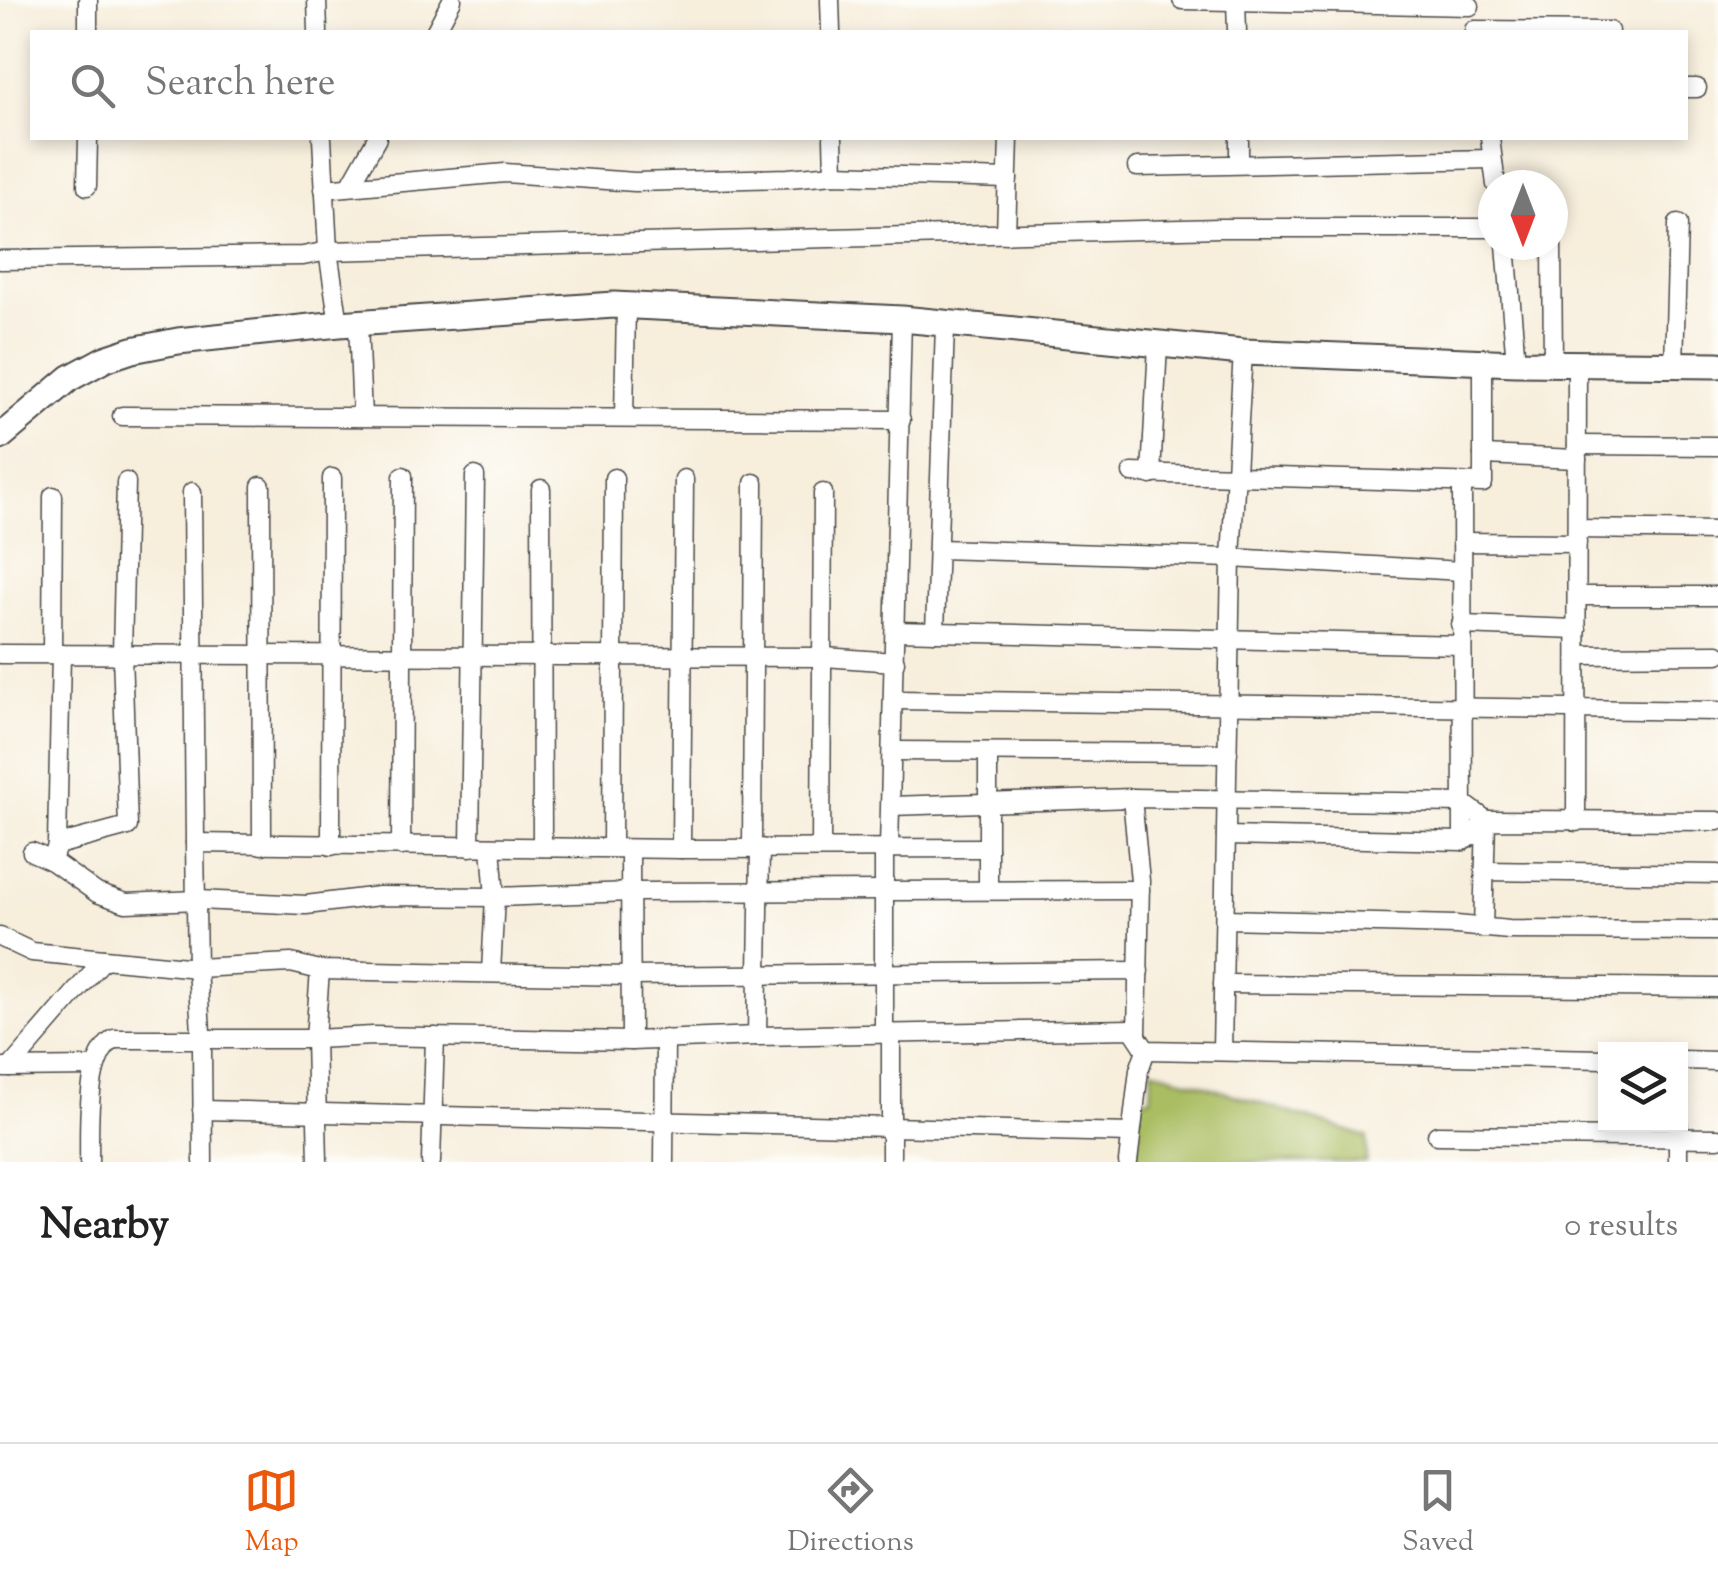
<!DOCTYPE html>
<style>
body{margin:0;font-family:"Sorts Mill Goudy",serif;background:#f6f6f6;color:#222}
.controls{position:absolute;right:30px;bottom:30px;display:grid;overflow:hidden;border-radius:0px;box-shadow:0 5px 15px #0003}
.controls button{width:90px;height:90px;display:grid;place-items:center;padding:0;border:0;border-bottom:2px solid #e0e0e0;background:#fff;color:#222;font:50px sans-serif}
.compass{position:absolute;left:1478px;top:170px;width:90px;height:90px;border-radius:50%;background:#fff;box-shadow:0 5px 15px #0003;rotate:180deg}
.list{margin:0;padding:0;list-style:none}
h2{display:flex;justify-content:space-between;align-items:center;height:130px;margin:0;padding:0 40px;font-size:42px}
h2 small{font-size:32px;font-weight:400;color:#767676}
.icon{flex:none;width:55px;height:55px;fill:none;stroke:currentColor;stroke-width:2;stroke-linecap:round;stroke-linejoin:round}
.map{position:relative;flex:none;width:1718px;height:1162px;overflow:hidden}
.search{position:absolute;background:#fff;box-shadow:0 5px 15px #0003;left:30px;right:30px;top:30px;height:110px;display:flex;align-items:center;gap:25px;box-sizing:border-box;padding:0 35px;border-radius:0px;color:#767676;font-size:38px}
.sheet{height:280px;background:#fff}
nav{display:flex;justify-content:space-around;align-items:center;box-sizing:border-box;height:140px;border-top:2px solid #e0e0e0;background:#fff;font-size:28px;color:#767676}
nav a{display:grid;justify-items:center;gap:5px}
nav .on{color:#ea580c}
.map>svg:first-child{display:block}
.green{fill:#aabd62;stroke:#6a7446;stroke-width:2.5}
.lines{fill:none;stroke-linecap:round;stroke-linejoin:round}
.street-casing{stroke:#4a4846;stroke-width:21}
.primary-casing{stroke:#4a4846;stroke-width:29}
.street{stroke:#fff;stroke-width:18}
.primary{stroke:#fff;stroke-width:25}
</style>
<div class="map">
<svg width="1718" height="1162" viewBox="0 0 1718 1162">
<rect width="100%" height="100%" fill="#fdfcf7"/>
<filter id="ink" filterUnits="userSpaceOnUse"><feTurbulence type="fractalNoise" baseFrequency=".01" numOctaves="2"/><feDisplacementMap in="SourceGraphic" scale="20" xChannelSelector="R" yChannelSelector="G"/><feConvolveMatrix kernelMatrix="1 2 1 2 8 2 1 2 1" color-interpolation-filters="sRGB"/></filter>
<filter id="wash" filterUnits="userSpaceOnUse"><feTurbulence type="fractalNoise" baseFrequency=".0048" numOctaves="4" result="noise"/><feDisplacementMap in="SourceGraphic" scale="40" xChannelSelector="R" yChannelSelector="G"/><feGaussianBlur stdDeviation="2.25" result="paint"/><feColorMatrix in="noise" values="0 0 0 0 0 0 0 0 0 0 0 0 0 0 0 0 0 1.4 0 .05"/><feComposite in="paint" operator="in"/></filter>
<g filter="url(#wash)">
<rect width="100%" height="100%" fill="#f7eedc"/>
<path class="green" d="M1152 1069 1367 1137 1366 1162H1135L1140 1099 1151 1098Z"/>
</g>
<g filter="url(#ink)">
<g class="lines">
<g class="street-casing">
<g id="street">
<path d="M317 0 318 32"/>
<path d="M830 0 831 32"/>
<path d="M1182 0 1470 6"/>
<path d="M1236 0 1237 32"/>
<path d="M1474 30 1609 31"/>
<path d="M88 32V0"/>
<path d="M435 32 452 0"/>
<path d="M1686 88H1697"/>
<path d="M322 138 328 251 339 324"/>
<path d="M833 138 834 174"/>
<path d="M1239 138V164"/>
<path d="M1490 138 1496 185"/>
<path d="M1137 167 1490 159"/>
<path d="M87 186 88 138"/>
<path d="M350 186 377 138"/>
<path d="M324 189 505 173 635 182 788 178 834 174 1008 179"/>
<path d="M1006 234 1009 138"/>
<path d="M1506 245 1516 363"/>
<path d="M1552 245 1553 364"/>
<path d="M0 260 303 256 328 251 1220 228H1493"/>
<path d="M358 323 362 417"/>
<path d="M1674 365 1678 224"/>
<path d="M122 416 901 420"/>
<path d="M624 418 626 305"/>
<path d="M1577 445 1718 446"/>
<path d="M1483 455 1577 459"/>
<path d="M1132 473 1483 483V362"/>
<path d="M1151 475 1158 345"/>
<path d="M1462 483 1463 841"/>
<path d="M261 486 262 845"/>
<path d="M541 489 542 847"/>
<path d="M192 492 195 843 197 968 202 1047 203 1162"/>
<path d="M1577 529 1718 531"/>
<path d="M1462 542 1577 543"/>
<path d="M938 549 1231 558 1462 571"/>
<path d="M1577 596H1718"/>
<path d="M1461 625 1577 629"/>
<path d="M896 631 1461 645"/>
<path d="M935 632 945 325"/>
<path d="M0 654 824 657 895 662"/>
<path d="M52 654 53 496"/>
<path d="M1577 655 1718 654"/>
<path d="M894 700 1718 711"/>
<path d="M893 751 1228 753"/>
<path d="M988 753V890"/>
<path d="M1132 798 1140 881 1137 1035"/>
<path d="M891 806 1132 798 1463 803 1486 820 1483 928"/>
<path d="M1576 822 1577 364"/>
<path d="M1226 836 1463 841 1472 836 1486 820 1718 821"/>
<path d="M195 843 681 849 988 848"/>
<path d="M57 845 61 654"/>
<path d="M331 846 332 478"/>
<path d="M401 846 403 476"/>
<path d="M470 847 475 476"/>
<path d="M491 847 495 897 491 972"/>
<path d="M612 848 614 478"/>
<path d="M752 848 754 483"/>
<path d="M821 848 823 493"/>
<path d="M630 849 631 1041"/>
<path d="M681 849 684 479"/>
<path d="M884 849V1033"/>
<path d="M889 849 902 319"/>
<path d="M32 852 52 861 57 845 128 826 122 654 126 482"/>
<path d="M52 861 97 893 126 903 198 900 306 905 379 896 495 897 630 892 1140 890"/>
<path d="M1484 871 1718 874"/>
<path d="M1225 919 1456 925 1509 930 1718 931"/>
<path d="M0 937 32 952 197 968 291 963 320 970 630 976 1139 971"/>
<path d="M1223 984 1718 988"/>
<path d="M757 1036 760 848"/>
<path d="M1222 1051 1231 558 1243 352"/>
<path d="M1680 1060 1718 1061"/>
<path d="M4 1068 93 1067"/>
<path d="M10 1068 104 959"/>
<path d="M202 1110 1131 1133"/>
<path d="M1678 1124V1162"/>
<path d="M1437 1135 1718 1138"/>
<path d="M89 1162C90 1129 84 1058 114 1039H315L373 1036 631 1041 757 1036 1132 1029 1146 1050 1606 1059"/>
<path d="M318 1162 315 1039 320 970"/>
<path d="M431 1162 435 1037"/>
<path d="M664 1162 665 1039"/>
<path d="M891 1162V1033"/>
<path d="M1128 1162 1139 1070 1146 1050"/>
</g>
</g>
<g class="primary-casing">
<path id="primary" d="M0 437 70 378 105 359 132 350 178 341 339 324 614 305 902 319 1243 352 1516 363 1718 365"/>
</g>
<use href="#street" class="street"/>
<use href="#primary" class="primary"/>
</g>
</g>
</svg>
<div class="controls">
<button><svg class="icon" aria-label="layers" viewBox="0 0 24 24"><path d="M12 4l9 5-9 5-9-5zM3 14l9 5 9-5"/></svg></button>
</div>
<svg class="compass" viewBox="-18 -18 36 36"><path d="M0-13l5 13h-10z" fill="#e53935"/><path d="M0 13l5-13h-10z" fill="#767676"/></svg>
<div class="search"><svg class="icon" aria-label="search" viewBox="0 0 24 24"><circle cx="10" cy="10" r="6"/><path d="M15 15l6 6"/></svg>Search here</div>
</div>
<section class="sheet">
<h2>Nearby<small>0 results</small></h2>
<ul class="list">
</ul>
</section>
<nav>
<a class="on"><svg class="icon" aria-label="map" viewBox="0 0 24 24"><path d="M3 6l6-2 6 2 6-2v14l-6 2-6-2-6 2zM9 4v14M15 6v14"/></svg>Map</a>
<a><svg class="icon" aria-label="directions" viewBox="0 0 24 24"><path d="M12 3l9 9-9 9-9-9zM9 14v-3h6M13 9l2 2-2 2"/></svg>Directions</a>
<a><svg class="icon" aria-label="saved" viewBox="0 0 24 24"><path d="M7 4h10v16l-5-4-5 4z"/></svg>Saved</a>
</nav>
